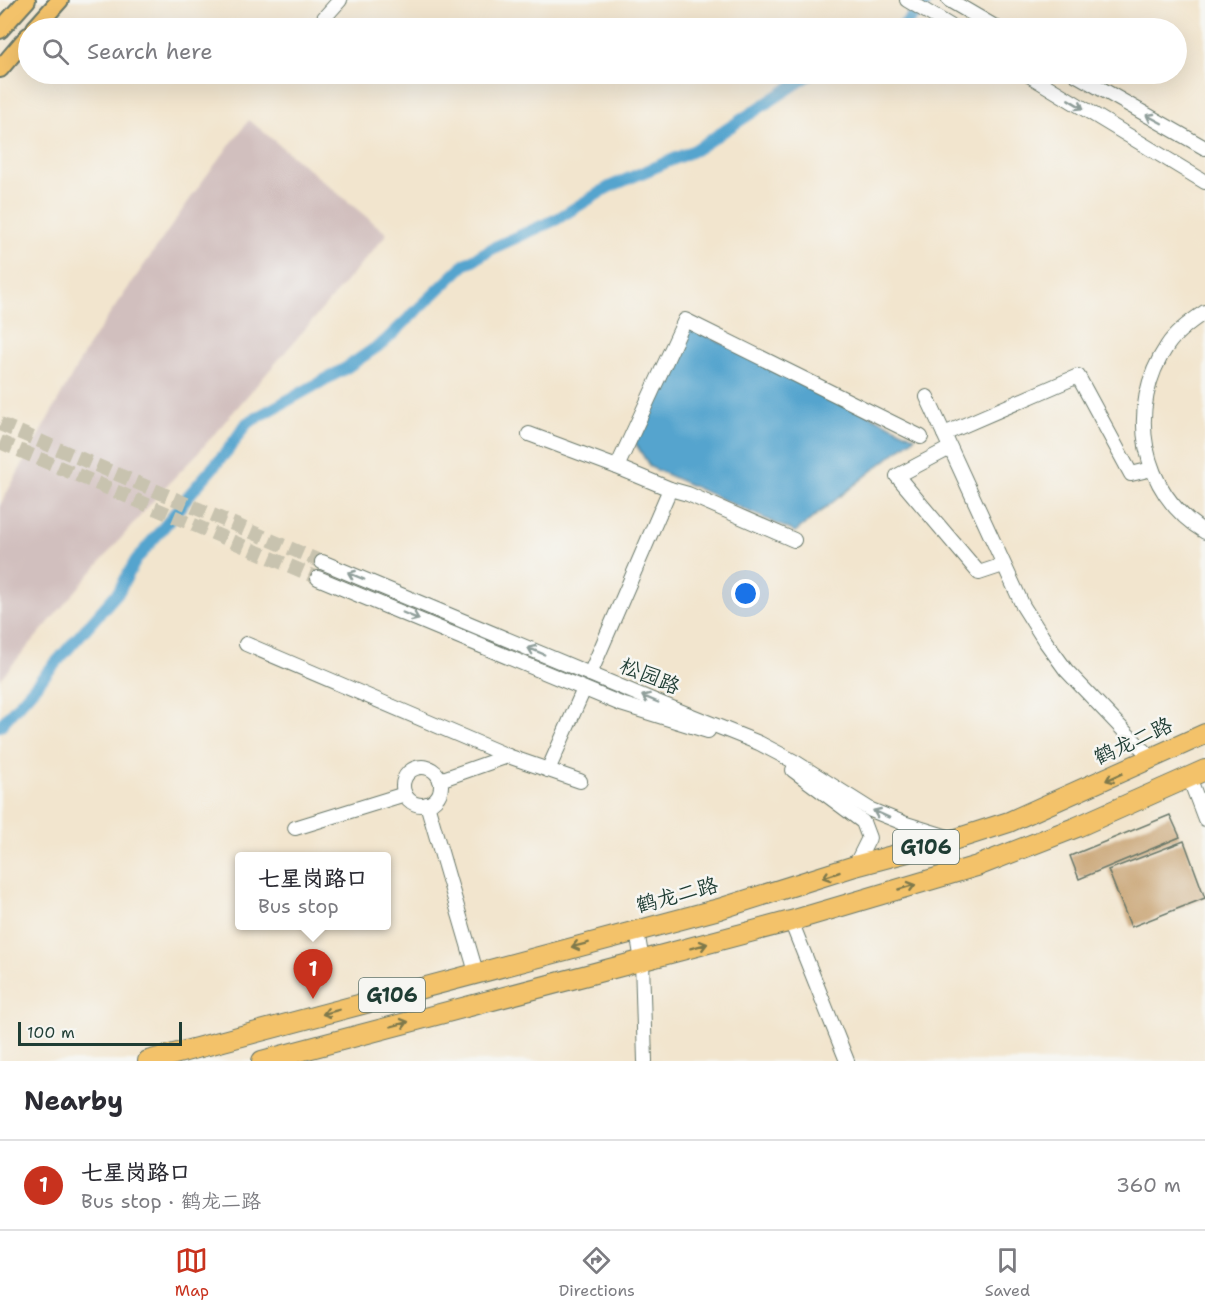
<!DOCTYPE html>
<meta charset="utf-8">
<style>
body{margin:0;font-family:"Shantell Sans","LXGW WenKai TC",sans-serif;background:#f2f2f3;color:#2b2b33}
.scale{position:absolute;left:18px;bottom:15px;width:164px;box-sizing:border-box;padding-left:6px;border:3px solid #1f3d34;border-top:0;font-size:16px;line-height:21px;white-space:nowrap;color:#1f3d34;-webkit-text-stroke:4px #f6f6f2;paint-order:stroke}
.you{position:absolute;left:746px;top:594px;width:21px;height:21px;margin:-15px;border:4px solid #fff;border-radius:50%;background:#1a73e8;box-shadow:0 0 0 9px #1a73e833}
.badge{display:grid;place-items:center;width:39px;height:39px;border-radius:50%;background:#c8321e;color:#fff;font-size:20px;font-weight:700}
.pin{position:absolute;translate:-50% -50px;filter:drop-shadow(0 2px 3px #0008)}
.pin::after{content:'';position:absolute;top:32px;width:21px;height:18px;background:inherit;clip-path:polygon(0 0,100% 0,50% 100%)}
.popup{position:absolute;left:235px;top:852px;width:156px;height:78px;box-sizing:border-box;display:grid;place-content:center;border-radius:6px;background:#fff;filter:drop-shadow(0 2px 4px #0005);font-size:20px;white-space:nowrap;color:#7c7c81}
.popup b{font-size:22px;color:#2b2b33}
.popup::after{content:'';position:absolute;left:50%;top:100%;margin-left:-12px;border:12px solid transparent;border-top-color:#fff}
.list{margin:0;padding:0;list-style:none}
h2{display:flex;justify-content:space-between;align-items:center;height:78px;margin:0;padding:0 24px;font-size:26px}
h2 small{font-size:20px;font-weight:400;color:#7c7c81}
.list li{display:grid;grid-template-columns:39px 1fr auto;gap:18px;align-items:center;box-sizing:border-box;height:90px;padding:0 24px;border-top:2px solid #e1e1e2}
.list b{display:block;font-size:22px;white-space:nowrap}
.list p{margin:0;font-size:20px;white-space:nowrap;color:#7c7c81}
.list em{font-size:20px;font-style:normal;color:#7c7c81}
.icon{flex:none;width:33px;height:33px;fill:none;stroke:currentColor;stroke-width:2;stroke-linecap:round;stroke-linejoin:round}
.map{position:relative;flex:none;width:1205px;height:1061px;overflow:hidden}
.search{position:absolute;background:#fff;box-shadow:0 6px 24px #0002;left:18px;right:18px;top:18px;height:66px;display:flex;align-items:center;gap:15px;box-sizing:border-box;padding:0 21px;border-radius:33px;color:#7c7c81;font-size:22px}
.sheet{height:168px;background:#fff}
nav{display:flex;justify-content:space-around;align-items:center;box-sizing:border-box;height:84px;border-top:2px solid #e1e1e2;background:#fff;font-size:16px;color:#7c7c81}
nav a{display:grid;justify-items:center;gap:3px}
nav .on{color:#c8321e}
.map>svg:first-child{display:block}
.industrial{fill:#d1bfbe}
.water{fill:#54a4ce;stroke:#3a7081;stroke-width:1.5}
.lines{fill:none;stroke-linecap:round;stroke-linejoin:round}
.canal{stroke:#54a4ce;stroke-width:12}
.building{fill:#c7a16f}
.minor-tunnel{stroke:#c8c3af;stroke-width:14;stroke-dasharray:14 7;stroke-linecap:butt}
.minor-casing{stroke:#69786a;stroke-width:16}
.major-casing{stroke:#69786a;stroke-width:20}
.highway-casing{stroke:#69786a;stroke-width:22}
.minor{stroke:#fff;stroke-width:14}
.major{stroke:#f3c26a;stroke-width:16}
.highway{stroke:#f3c26a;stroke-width:20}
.oneway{stroke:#8f9e9a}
.oneway2{stroke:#7e794c}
.labels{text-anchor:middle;stroke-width:5;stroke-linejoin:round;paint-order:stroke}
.shield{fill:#f6f6f2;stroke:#60746d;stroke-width:1.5}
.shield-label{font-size:20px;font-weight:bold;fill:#1f3d34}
.street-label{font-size:21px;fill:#1f3d34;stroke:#f6f6f2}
</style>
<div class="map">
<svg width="1205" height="1061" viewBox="0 0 1205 1061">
<rect width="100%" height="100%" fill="#f6f6f2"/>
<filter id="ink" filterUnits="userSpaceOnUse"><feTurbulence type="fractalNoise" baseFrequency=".0167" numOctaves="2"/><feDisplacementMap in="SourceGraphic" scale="12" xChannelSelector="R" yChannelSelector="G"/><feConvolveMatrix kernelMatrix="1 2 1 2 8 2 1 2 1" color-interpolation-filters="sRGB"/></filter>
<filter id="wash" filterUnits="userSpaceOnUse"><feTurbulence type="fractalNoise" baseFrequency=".008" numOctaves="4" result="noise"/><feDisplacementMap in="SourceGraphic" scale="24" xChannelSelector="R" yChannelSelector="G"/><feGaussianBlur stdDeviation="1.35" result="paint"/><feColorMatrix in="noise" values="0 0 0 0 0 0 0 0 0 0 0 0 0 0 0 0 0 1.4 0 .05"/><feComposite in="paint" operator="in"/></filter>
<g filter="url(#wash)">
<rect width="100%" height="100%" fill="#f2e5ce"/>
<path class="industrial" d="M249 120 387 234 197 454 165 487 0 679V505L90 343 204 179Z"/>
<path class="water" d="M689 327 915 437 795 532 650 467 634 441Z"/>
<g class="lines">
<g class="canal">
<path d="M901 28 928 0"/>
<path d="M0 726 119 591 136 560 168 522 189 495 228 450 247 423 346 368 384 342 464 265 495 247 557 219 609 187 695 150 811 74"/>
</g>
</g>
<g id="blocks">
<g class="building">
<path d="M1170 815 1180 837 1079 879 1070 856Z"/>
<path d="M1184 841 1205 898 1131 927 1108 870Z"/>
</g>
</g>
</g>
<g filter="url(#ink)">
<use href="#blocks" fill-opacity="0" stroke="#69786a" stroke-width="1.5"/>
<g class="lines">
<g class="minor-tunnel">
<path d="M0 424 322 562"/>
<path d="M0 442 318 578"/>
</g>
<g class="minor-casing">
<g id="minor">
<path d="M907 0 954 28"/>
<path d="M949 0 997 28"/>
<path d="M324 18 340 0"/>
<path d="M1027 74 1205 182"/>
<path d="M1075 74 1205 148"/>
<path d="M1205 312C1191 321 1176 332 1167 346 1126 407 1140 493 1205 532"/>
<path d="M927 397 1023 606 1045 641 1066 670 1128 735 1153 759"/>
<path d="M529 434 617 467 670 489 688 494 794 540"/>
<path d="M944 434 1078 376 1131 474 1152 469"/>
<path d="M950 448 897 476 979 573 1003 565"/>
<path d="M617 467 685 320 921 437"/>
<path d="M322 562 657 702 759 743 795 762 871 810 906 824 954 839"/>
<path d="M318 578 621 704 708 731"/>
<path d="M246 644 508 756 580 781"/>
<path d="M590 674 670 489"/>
<circle cx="422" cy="786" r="19"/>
<path d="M548 770 584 689"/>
<path d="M793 770 863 822 869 838 855 866"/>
<path d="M1189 777 1205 819"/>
<path d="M440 780 508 756"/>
<path d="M427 804 476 972"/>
<path d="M295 828 405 794"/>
<path d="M791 921 847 1061"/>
<path d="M637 931 642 961 645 1061"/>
</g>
</g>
<g class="major-casing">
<g id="major">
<path d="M35 28 60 0"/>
<path d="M0 30 27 0"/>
<path d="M0 69 28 36"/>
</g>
</g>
<g class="highway-casing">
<g id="highway">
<path d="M148 1061 719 909 855 866 956 839 1009 822 1205 734"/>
<path d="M262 1061 791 921 977 866 1077 827 1205 770"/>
</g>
</g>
<use href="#minor" class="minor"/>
<use href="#major" class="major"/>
<use href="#highway" class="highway"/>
</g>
<defs><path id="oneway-shaft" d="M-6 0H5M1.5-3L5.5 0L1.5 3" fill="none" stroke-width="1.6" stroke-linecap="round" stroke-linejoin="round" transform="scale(1.5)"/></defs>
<g class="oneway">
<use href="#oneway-shaft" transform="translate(1076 104) rotate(31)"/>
<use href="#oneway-shaft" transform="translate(1154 119) rotate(-152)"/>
<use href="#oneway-shaft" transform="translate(356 576) rotate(-157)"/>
<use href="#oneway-shaft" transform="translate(411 616) rotate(23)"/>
<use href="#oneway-shaft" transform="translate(536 651) rotate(-157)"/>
<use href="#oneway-shaft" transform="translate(650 699) rotate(-157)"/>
<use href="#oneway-shaft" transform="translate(881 814) rotate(-156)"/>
</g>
<g class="oneway2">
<use href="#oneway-shaft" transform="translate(1114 777) rotate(156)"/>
<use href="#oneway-shaft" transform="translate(831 875) rotate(161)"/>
<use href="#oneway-shaft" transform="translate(907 887) rotate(-16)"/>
<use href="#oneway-shaft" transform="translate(580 945) rotate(166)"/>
<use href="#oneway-shaft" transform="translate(699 946) rotate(-15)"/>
<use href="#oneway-shaft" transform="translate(331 1012) rotate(165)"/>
<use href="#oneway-shaft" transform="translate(400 1024) rotate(-15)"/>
</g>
</g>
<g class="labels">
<g class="shield">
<rect x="893" y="830" width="66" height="34" rx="4.5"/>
<rect x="359" y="978" width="66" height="34" rx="4.5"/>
</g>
<g class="shield-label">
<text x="926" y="854">G106</text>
<text x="392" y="1002">G106</text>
</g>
<g class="street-label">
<text transform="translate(650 676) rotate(22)" y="7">松园路</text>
<text transform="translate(1133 741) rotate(-25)" y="7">鹤龙二路</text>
<text transform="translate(677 895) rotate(-15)" y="7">鹤龙二路</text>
</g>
</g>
</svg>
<div class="scale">100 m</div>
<div class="you"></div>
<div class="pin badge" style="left:313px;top:999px">1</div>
<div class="popup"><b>七星岗路口</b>Bus stop</div>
<div class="search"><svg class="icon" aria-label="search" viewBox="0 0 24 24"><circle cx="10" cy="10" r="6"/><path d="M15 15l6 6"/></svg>Search here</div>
</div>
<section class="sheet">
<h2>Nearby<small></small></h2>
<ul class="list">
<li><span class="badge">1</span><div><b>七星岗路口</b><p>Bus stop · 鹤龙二路</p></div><em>360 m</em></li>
</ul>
</section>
<nav>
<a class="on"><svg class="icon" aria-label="map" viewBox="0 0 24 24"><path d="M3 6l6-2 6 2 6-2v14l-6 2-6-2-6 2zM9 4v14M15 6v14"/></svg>Map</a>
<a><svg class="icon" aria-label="directions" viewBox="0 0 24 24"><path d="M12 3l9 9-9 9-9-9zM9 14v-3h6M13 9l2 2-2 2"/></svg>Directions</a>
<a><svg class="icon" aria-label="saved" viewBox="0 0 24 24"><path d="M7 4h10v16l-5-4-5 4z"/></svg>Saved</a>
</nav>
